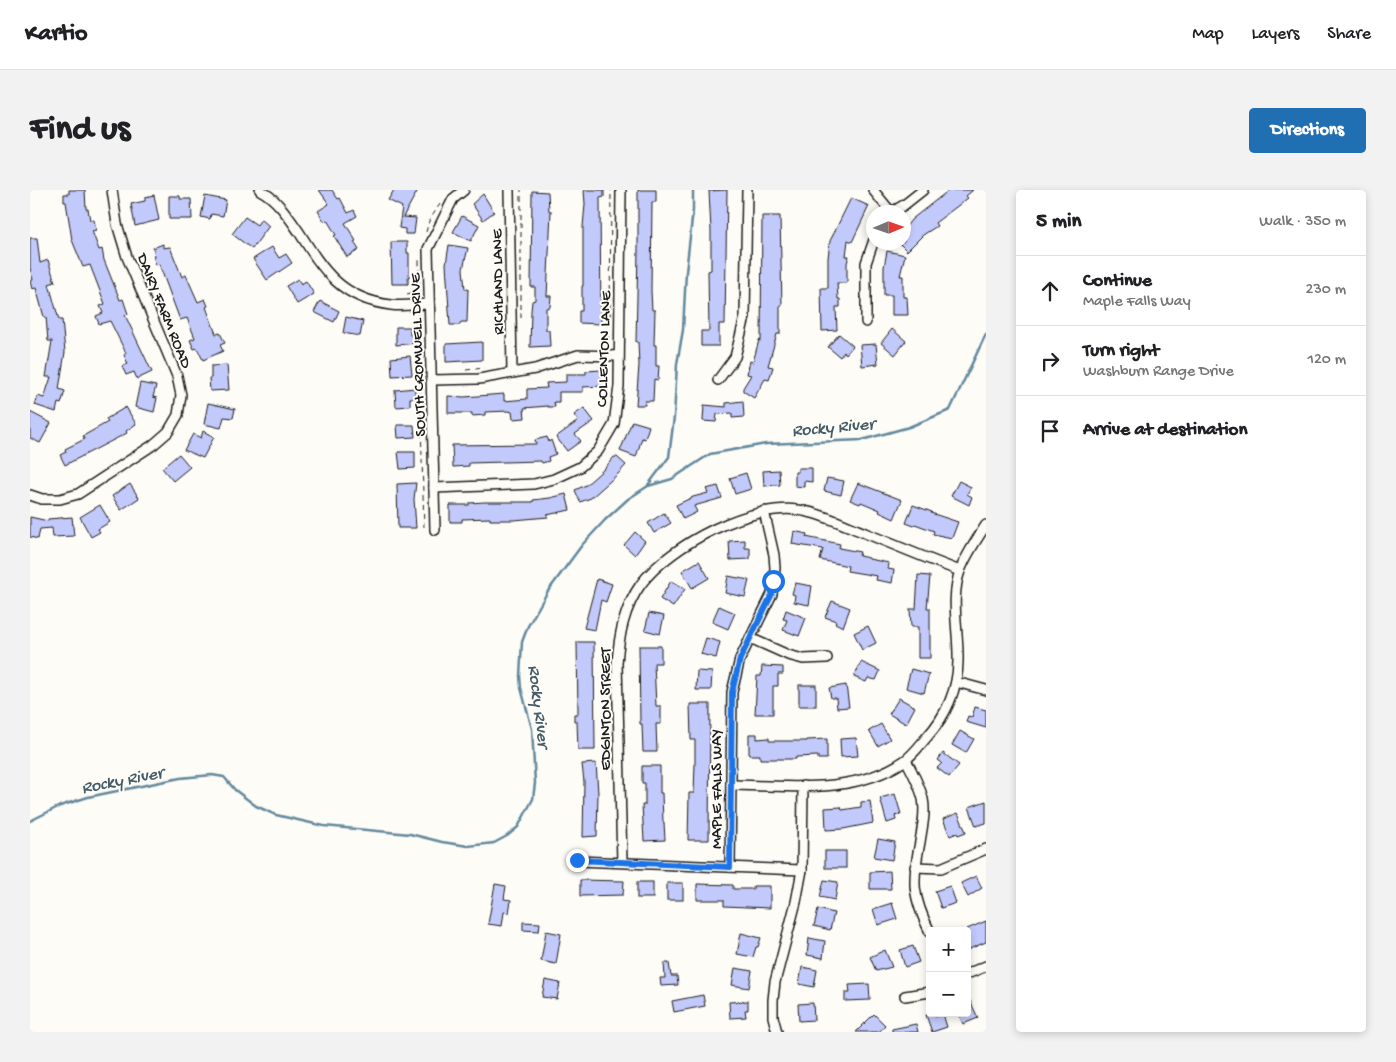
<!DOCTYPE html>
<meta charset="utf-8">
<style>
body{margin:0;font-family:"Gochi Hand",sans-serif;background:#f2f2f2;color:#202124}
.controls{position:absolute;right:15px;bottom:15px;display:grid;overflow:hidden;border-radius:5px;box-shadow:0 2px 8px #0003}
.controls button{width:45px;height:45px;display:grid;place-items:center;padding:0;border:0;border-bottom:1px solid #e0e0e0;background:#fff;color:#202124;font:25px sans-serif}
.compass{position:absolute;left:836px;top:15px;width:45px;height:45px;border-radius:50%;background:#fff;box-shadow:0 2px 8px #0003;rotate:88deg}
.stop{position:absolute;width:15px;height:15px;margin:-11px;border:4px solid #1a73e8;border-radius:50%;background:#fff}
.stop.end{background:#1a73e8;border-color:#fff;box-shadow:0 1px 5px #0008}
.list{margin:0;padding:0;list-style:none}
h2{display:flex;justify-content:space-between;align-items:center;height:65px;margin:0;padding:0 20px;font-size:21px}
h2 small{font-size:16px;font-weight:400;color:#757577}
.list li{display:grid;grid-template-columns:32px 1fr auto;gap:15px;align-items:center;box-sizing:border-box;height:70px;padding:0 20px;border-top:1px solid #e0e0e0}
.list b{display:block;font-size:19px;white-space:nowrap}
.list p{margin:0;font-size:16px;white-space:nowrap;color:#757577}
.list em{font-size:16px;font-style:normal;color:#757577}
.icon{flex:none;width:28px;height:28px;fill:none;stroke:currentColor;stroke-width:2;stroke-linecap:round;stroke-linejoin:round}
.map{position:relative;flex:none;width:956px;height:842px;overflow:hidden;border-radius:5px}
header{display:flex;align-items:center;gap:30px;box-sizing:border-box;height:70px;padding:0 25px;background:#fff;border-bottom:1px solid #e0e0e0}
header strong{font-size:24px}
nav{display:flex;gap:28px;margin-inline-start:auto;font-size:18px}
.intro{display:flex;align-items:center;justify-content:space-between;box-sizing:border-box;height:120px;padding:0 30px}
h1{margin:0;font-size:35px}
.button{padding:12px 22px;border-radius:5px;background:#1f6fb2;color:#fff;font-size:18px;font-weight:700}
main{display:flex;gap:30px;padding:0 30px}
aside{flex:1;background:#fff;border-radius:5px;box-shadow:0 2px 8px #0003}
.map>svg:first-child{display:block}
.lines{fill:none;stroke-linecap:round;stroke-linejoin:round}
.stream{stroke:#63889d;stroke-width:2.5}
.building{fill:#c2c9fb;stroke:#1c1c1c}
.minor-casing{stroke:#1c1c1c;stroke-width:12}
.path{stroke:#1c1c1c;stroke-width:1;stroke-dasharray:5 4;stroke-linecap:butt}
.minor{stroke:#fdfcf7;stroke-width:9}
.route{stroke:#1a73e8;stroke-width:6}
.labels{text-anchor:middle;stroke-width:4;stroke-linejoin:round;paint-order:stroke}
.street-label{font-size:16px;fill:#1c1c1c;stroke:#fdfcf7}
.water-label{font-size:18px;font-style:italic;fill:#455b67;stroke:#fdfcf7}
</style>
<header>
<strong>Kartio</strong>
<nav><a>Map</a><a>Layers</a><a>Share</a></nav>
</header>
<div class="intro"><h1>Find us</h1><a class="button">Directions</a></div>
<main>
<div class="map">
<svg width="956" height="842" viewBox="0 0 956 842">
<rect width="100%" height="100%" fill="#fdfcf7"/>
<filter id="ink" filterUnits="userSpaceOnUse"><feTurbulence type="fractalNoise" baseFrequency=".02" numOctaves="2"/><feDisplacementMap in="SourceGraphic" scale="10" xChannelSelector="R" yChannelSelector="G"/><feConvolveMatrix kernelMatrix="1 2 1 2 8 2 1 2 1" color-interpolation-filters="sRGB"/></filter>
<g filter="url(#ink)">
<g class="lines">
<g class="stream">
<path d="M618 295 639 267 644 227 647 174 653 140 656 82 663 20V0"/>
<path d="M0 631 30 616 58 607 150 588 182 585 194 587 205 600 226 616 246 625 294 636 380 644 412 652 438 656 464 653 477 646 488 637 503 609 505 593 502 539 491 498 490 486 492 452 498 436 518 401 552 355 575 330 598 309 618 296 642 289 680 264 736 254 832 250 879 237 920 220 956 144"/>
</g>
</g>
<g class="building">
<path d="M39 0H55L56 19H58L60 30H64L66 40 62 41 69 60 72 59 74 70 90 110 93 109 98 124 95 125 122 182 107 189 104 182 96 185 92 176 98 174 94 165 96 163 80 131 69 134 66 126 73 123 70 116 75 114 60 75 53 77 42 50 36 12H34V4H39Z"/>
<path d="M289 0H302L308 9 310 8 318 23 324 20 327 26 315 33 326 51 324 52 329 60 317 67 304 46 306 45 297 30 294 31 288 21 299 14Z"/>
<path d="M364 0H388L373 27 386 28 384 44H375V39L369 38 372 17 358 10Z"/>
<path d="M554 0H574V7L570 8 571 134 549 133V121H552V96H553V37L555 14Z"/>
<path d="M608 0H626V12H622L621 101 622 120H625L624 155H626V176H629L628 190 624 189 623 211H615V215H606L609 175 608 152H606L608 61Z"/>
<path d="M697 0 695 134H689V156H671V141H679L678 81 681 80V41L679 1Z"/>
<path d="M919 0H943L936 6 938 8 905 33 907 36 893 45 877 61 868 52H874V39L882 29Z"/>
<path d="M502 1 518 2 519 21H521L517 106H521L520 117 516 118V140H519L520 156 500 157 501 121 502 111 505 110V97H501Z"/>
<path d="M453 4 464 22 453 30 442 14Z"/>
<path d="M124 5 129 30 105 36 101 14 115 11V7Z"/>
<path d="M139 6H150V9H161L162 29H139Z"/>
<path d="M175 6 196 10 193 26 181 24 180 29 171 27Z"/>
<path d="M821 8 839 16 822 52 818 50 816 66H819L817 73V93H807L808 109H810V117H806L807 140 792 141 791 98H798V68L800 51Z"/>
<path d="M432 26 449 35 441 51 423 42Z"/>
<path d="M732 26H750L752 116H750V144H747L738 176 743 177 739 190 735 189 724 208 713 201V198L721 185 717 184 720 171 723 172 729 150 731 151Z"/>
<path d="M215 27 227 35 231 29 239 36 222 59 202 44Z"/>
<path d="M0 48H7L10 73 18 70 25 92 19 94 29 130H32L35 162 29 199 35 201 31 214 28 213 26 222 5 215 8 206 14 208 21 187H16L22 151H18L16 127H14L6 98 2 99 0 91 3 90 0 78Z"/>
<path d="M361 52H377V63H379V87H378V94H362Z"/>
<path d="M133 54V58L140 57 152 87 156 85 168 112 175 109 178 116 176 117 186 144 190 143 195 153 190 155 193 161 173 170 167 158 164 159 160 150 165 148 157 128 150 130 129 74 126 75 123 66 125 65 123 58Z"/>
<path d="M419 55 438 58 433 79 435 99H438L437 132H431L430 135H420L416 74Z"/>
<path d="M242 57 249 68 256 64 262 73 237 90 223 69Z"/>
<path d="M857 61 875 65 870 86H873V107H877L878 125H862V105H854V77Z"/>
<path d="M268 89 271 94 276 91 284 104 267 114 256 96Z"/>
<path d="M290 111 309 121 304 132 284 122Z"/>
<path d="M316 127 333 131 330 146 313 143Z"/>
<path d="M366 137H380V145H386L387 153 366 155Z"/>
<path d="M862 139 876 151 865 165 851 153Z"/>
<path d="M809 144 823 156 816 164 814 162 810 167 798 157Z"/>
<path d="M452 152V170L416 172V154Z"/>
<path d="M846 154 848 174 832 176 830 155Z"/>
<path d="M380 166 382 185 362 186 361 168Z"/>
<path d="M197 175 199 200 180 201 179 188H181V176Z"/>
<path d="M571 180 572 196 553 197V202H529V212H524L525 217H518V216L494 218 495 228 483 229 482 222 479 221 455 222V225L442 226V223H418V206L434 207 474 204V211L497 209V199L517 198 516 193 536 192V184H556V181Z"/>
<path d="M110 193 126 196 123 207 127 208 124 222 105 217Z"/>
<path d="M385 198V208H380V216L366 217 365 200Z"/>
<path d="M713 211 714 227 702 228V223L687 224 686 232 673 231 674 215 696 217V213Z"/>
<path d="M178 213 205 219 203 228 194 227 191 238 174 234Z"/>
<path d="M96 217 106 234 96 241 97 243 35 275 30 265 36 262 35 259 55 249 53 246 78 232 76 229Z"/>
<path d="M554 218 564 231 545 244 551 251 537 261 526 247 548 231 544 225Z"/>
<path d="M0 222 21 233 10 253 0 248Z"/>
<path d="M602 231 619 236 615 249 612 248 606 267 590 261Z"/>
<path d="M367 235H384L385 247 368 248Z"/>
<path d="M173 241 184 247 173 268 154 260 163 244 171 248Z"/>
<path d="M517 247 519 252 521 250 526 264 518 267 519 271 512 273 511 271 439 273V276L423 277 422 255 506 254 505 250Z"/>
<path d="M368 262H385V278L370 279Z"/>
<path d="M149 264 160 277 143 291 132 278Z"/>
<path d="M584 267H587L596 275 588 284 561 308 550 312 545 300 556 295 574 279Z"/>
<path d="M768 278H782V292L774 291V297L765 296V282H768Z"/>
<path d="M749 280 750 295 734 296 733 281Z"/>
<path d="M716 283 721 299 705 304 700 288Z"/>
<path d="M797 288 814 291 811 305 794 301Z"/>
<path d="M929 291 941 297 937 304 942 307 939 315 921 306Z"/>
<path d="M386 293 384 309 386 338H368L367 294Z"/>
<path d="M828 293 872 310 864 329 849 322 850 320 831 312 830 314 820 310Z"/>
<path d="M100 294 109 308 91 320 82 306Z"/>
<path d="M688 296 692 308 664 316 667 322 653 329 646 315 663 307 678 303 676 299Z"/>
<path d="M536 304 540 320 517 325 518 327 484 330H460V328L432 329V332H420V315H439V313L455 312H503V310L520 308Z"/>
<path d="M70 315 80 332 68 339 70 342 61 347 50 327Z"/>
<path d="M883 315 902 322 901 323 928 332 922 348 903 344 904 341 885 334 884 336 876 333Z"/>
<path d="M634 323 641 333 624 343 618 333Z"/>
<path d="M0 327 18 331V329L42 327 44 346 23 347 22 338 10 339 8 349 0 347Z"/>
<path d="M764 341 777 344 776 347 810 354 809 358 830 362 829 366 839 368V369L859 373 858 379 864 380 862 393 846 390 847 386 817 381 818 376 790 370 793 359 762 354Z"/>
<path d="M605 342 615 351 605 365 594 355Z"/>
<path d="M715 350V358H720V369L700 370 699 351Z"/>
<path d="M669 371 679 388 662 398 652 381Z"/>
<path d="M888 385 900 386 897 418H900V468H888V437H881L880 419H886Z"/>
<path d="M698 386 719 390 715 407 695 403Z"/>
<path d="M567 389 582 394 576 412 571 410 565 440 554 438Z"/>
<path d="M641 391 655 399 643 417 630 409Z"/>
<path d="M765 393 782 396 779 415 764 412 765 405 762 404Z"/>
<path d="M802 411 820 418 813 437 805 433 806 431 795 427Z"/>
<path d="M689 416 705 423 698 439 682 432Z"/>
<path d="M756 420 776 428 769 446 753 440 757 430 753 429Z"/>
<path d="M619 423 634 426 630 444 615 440Z"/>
<path d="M838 436 846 453 832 460 824 443Z"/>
<path d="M676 448 690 452 686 468 671 464Z"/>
<path d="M547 452H564L565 560H548L547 531H544V524H548Z"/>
<path d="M609 456H631V473H624L626 516H631V534H626L627 562H613L612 534H610Z"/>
<path d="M831 472 850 481 846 490 838 488 836 492 824 487Z"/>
<path d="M732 476 753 477V484H748V496H743V524H725L727 486H731Z"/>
<path d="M881 479 899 484 894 503 876 498Z"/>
<path d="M667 481 682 482 681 500H666Z"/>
<rect x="769" y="495" width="17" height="21"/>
<path d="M816 495 819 517 807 518 806 508H801L799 498Z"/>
<path d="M869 508 885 517 876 534 859 524Z"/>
<path d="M660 514H680L679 650H658L659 603H664L665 573V550H661Z"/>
<path d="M945 517 956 520V538L936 532 938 526 942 527Z"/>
<path d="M851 534 860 549 848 556 839 541Z"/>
<path d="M930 541 944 549 936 563 922 555Z"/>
<path d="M719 544H727V549L739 548V551H777V550L797 549V569H788V566L766 567V569H730V565H719Z"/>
<path d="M826 548 828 566 811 567 810 549Z"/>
<path d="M913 563 929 575 919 587 907 578 912 573 908 570Z"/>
<path d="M566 573 568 603 567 646 553 647 554 592 552 574Z"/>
<path d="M612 576H630V603H632L633 632H634L635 650 614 651 612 615H615V593H612Z"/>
<path d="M865 604 871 624 865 626 866 630 857 633 850 608Z"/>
<path d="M840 611 843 633 813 639 796 640 795 618 811 617 812 620 831 617V612Z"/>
<path d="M956 611V633L946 636 939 617Z"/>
<path d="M928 623 936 642 928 645 927 643 920 646 913 629Z"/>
<path d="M848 649 865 652 862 670 844 667Z"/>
<rect x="795" y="661" width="21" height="17"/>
<path d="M860 681 861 699H840V682Z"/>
<path d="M946 686 952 698 938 707 931 693Z"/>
<path d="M550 690 594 691 593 705 550 706Z"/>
<path d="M794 690 808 692 805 710 790 707Z"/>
<rect x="607" y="692" width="16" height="16"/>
<rect x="637" y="693" width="16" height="17"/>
<path d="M465 694 476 696 474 709 481 710 479 723 474 722 472 736 458 734Z"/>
<path d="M667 694 703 695V699H723V696H740V718L694 716V710H667Z"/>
<path d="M920 696 926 713 911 718 905 701Z"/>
<path d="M862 713 867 729 848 735 843 719Z"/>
<path d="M788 719 804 723 800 740 784 736Z"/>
<path d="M956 731V752L937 760V739Z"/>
<path d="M493 732 510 733 509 741 493 740Z"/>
<path d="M516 741 531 744 526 774 511 771Z"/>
<path d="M711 743 731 748 728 757H726L723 767 707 764Z"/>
<path d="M779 748 795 751 793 768 777 765Z"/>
<path d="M883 756 889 772 875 777 870 760Z"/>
<path d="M855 760 862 777 846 781 840 767Z"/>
<path d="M634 773H639L641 786H647L648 795 631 796 630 788H635Z"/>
<path d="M772 777 787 780 784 797 769 794Z"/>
<path d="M705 778 722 781 719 798 702 795Z"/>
<path d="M515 790 530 793 527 809 512 807Z"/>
<path d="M839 794 840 810 815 811V803H820L819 795Z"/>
<path d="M937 804 948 828 933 834 928 823H937Z"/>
<path d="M673 805 675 816 644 822 642 811Z"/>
<path d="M718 811V820H715L716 827 700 828 699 812Z"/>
<path d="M783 813 784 830 769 831 768 814Z"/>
<path d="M904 823 905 827 913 824 917 837 902 842 896 825Z"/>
<path d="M844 824 855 835 849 842H826Z"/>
<path d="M886 834 888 842H862V839Z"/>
</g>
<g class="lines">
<g class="minor-casing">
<g id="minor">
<path d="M230 0C247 9 258 26 269 42 293 80 311 109 361 115 373 117 387 114 399 114"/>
<path d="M479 0 482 183"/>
<path d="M843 0 861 22"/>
<path d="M862 22 874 15 893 0"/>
<path d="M836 132V73L844 50"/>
<path d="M402 190 449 189 505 179 548 165 588 166"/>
<path d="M688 190 705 167 715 127 717 0"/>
<path d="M404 298 504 294 524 289 550 277 568 261 584 234 589 196 591 0"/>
<path d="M0 305 12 309H30L48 304 123 255 138 242 148 225 151 205 147 186 97 67 87 34 82 0"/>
<path d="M405 340 398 59 423 9 434 0"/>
<path d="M720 448 758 465 773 469 797 468"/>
<path d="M926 492 956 500"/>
<path d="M876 570C883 583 890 596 893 609 896 623 892 638 890 652 882 691 882 706 900 742"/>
<path d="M701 595C758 596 824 605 874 571 883 565 890 555 897 547 916 526 928 499 928 471 929 442 920 409 930 381 936 365 947 349 956 335"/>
<path d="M547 671 772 680"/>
<path d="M592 672 587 473C589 445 594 418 611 394 640 355 725 310 774 321 795 325 815 335 835 343 867 356 898 369 930 381"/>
<path d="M700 677 702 502 710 469 742 404 745 378 744 365 734 321"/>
<path d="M885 677 911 678 956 659"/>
<path d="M937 784 956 776"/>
<path d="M875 806 900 802"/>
<path d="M747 842 743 827V810L745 792 766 712 772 680 773 596"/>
</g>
</g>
<g class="path">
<path d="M396 42 399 31 410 14"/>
<path d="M377 104 385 102 389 95V70"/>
<path d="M388 125 394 339"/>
<path d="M580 127 581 0"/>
<path d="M491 128V0"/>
<path d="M571 156 577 152 580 141"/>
<path d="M436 180 454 178"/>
</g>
<use href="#minor" class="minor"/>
</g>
</g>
<g class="lines" filter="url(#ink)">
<path class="route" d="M547 670 700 677 702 502 710 469 742 404 743 391"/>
</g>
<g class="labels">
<g class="street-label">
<text transform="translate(466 92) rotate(-91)" y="6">RICHLAND LANE</text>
<text transform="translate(136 120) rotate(68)" y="6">DAIRY FARM ROAD</text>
<text transform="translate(572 159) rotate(-88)" y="6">COLLENTON LANE</text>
<text transform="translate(386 165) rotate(-92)" y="6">SOUTH CROMWELL DRIVE</text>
<text transform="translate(574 519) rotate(-90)" y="6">EDGINTON STREET</text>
<text transform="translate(685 599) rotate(-90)" y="6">MAPLE FALLS WAY</text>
</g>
<g class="water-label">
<text transform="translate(803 236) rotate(-5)" y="6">Rocky River</text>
<text transform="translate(510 516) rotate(83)" y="6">Rocky River</text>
<text transform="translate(92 589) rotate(-11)" y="6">Rocky River</text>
</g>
</g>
</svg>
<div class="controls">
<button>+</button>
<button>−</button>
</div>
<svg class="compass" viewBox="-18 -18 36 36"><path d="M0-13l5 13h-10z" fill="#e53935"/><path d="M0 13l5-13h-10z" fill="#757577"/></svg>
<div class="stop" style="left:743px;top:391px"></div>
<div class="stop end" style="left:547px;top:670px"></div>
</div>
<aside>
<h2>5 min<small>Walk · 350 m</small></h2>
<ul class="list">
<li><svg class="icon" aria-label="ahead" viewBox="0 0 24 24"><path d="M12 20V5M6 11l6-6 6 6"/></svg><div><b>Continue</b><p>Maple Falls Way</p></div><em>230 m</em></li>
<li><svg class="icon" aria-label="right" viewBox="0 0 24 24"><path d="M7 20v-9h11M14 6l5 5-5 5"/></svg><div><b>Turn right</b><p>Washburn Range Drive</p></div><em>120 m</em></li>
<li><svg class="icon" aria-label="arrive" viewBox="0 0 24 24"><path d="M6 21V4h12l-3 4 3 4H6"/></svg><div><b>Arrive at destination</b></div></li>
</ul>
</aside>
</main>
